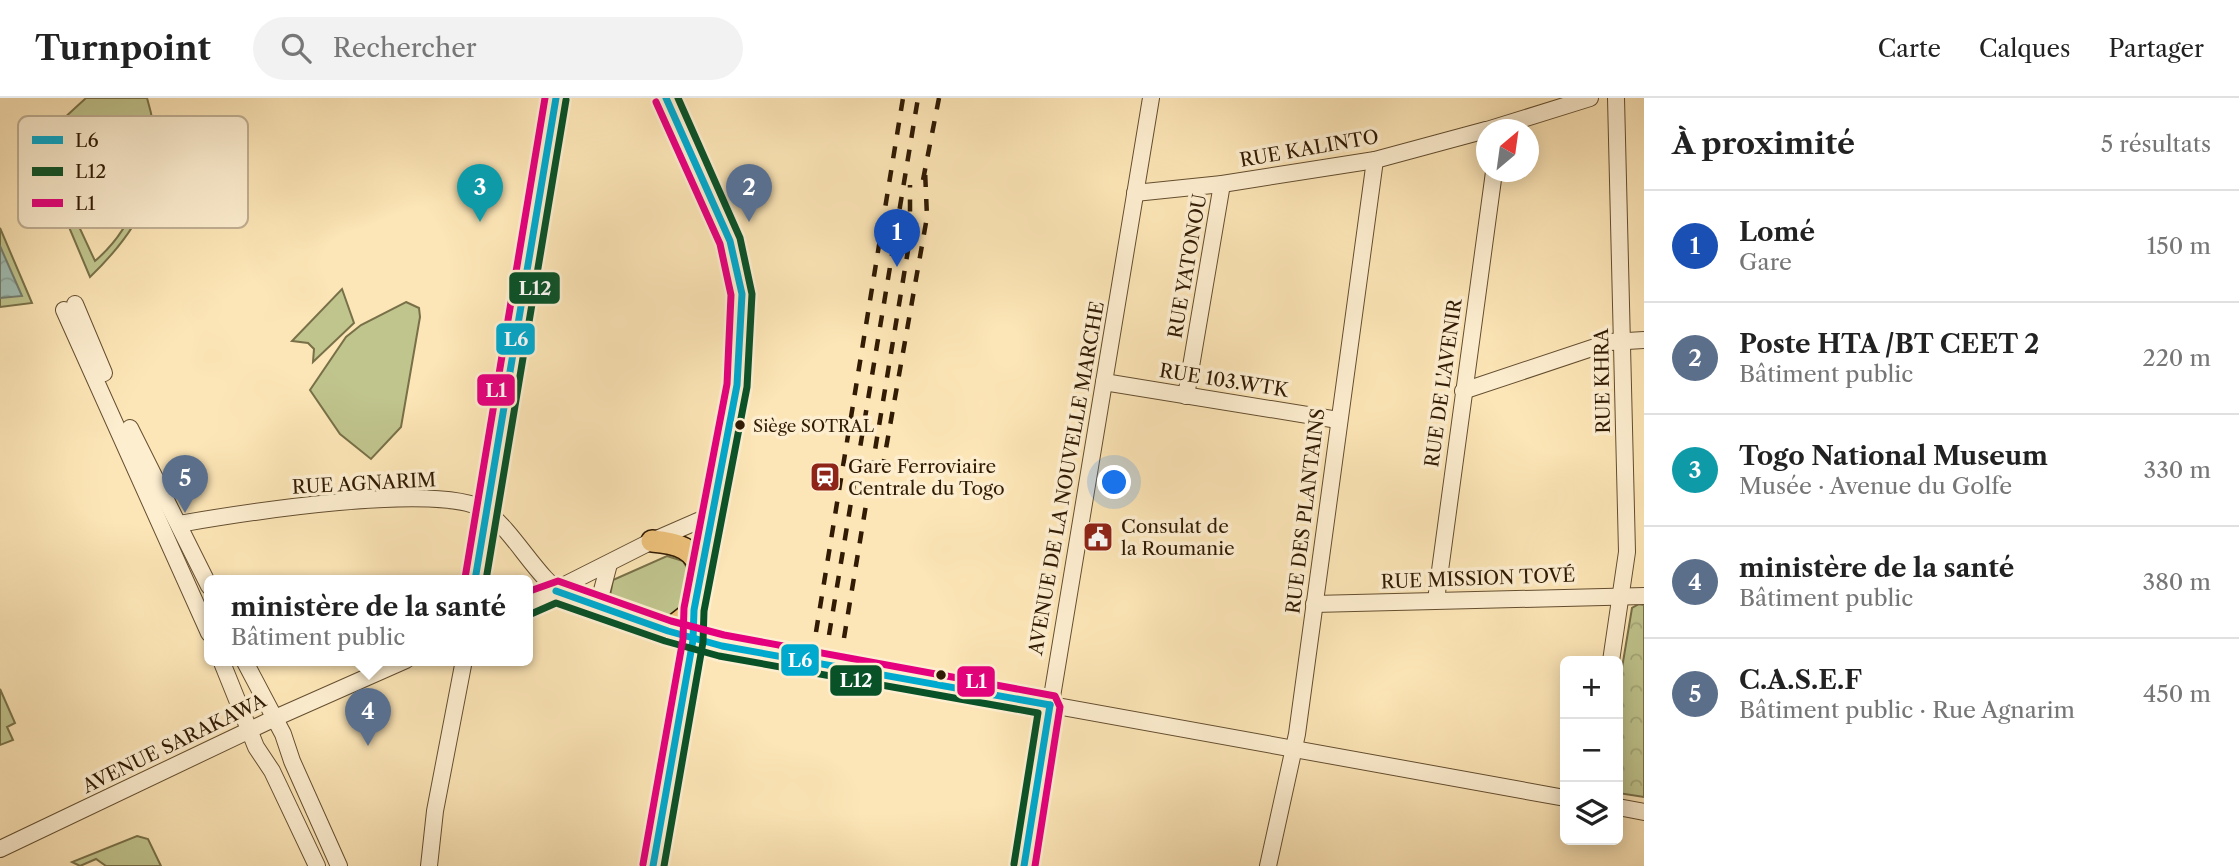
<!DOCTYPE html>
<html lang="fr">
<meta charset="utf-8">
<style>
body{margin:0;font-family:"Libre Caslon Text",serif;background:#f2f2f2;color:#222}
.controls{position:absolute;right:21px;bottom:21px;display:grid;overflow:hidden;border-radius:10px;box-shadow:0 4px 18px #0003}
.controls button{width:63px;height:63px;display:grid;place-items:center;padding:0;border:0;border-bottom:2px solid #e0e0e0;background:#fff;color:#222;font:35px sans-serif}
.compass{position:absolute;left:1476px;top:21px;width:63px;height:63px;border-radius:50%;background:#fff;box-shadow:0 4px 18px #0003;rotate:29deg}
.you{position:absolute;left:1115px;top:385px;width:24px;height:24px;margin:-18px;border:5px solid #fff;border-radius:50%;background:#1a73e8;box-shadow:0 0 0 10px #1a73e833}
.badge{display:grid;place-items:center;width:46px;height:46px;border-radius:50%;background:#b45309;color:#fff;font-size:23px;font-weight:700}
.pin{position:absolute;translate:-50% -58px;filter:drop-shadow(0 2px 4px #0008)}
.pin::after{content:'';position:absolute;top:37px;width:24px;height:21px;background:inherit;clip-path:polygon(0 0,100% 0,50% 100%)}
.popup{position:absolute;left:204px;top:477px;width:329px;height:91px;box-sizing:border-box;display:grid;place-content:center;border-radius:10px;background:#fff;filter:drop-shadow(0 2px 5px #0005);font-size:23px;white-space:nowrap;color:#767676}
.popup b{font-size:26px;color:#222}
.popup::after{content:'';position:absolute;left:50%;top:100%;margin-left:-14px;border:14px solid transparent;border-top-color:#fff}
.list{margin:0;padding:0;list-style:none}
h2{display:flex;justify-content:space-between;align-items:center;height:91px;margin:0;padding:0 28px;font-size:30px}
h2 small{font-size:23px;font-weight:400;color:#767676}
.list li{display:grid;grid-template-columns:46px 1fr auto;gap:21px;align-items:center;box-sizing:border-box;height:112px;padding:0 28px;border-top:2px solid #e0e0e0}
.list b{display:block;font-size:26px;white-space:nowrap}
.list p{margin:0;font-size:23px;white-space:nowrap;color:#767676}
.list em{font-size:23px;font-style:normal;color:#767676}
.icon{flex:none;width:38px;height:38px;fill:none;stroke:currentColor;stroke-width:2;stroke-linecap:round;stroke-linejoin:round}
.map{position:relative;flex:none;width:1644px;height:768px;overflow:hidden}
header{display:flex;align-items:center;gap:42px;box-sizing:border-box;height:98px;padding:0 35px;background:#fff;border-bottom:2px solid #e0e0e0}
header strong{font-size:33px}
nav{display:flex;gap:38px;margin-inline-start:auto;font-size:24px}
.search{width:490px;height:63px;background:#f2f2f2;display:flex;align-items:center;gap:18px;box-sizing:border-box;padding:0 24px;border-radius:38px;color:#767676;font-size:26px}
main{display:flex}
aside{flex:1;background:#fff}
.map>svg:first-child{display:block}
.grass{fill:#c0c48d;stroke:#787048;stroke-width:2;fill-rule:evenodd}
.park{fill:url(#park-crowns);stroke:#787048;stroke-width:2}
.water{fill:url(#water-waves);stroke:#747d6e;stroke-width:2}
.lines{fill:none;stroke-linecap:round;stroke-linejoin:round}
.minor-casing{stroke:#644e30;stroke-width:18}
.major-casing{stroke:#311b04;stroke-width:24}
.minor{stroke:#fdeed0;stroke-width:16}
.major{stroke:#eec27b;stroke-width:21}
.rail{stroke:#311b04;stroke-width:4.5;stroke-dasharray:12 12;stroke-linecap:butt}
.bus-1-casing{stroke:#fdeed0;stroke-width:12}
.bus-2-casing{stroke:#fdeed0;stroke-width:12}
.bus-3-casing{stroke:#fdeed0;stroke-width:12}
.bus-1{stroke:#00a9ce;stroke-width:7}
.bus-2{stroke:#095228;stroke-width:7}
.bus-3{stroke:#e5007d;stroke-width:7}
.bus-dot{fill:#311b04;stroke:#fdeed0;stroke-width:2.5}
.labels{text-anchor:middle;stroke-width:7;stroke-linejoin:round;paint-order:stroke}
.bus-label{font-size:17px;fill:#311b04;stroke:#fdeed0;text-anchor:start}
.street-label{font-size:19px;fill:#311b04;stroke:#fdeed0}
.poi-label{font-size:19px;fill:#311b04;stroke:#fdeed0;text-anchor:start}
.key{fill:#fdeed0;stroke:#c0af93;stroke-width:2}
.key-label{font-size:19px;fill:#311b04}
.line-badge{stroke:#fdeed0;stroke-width:2.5}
.badge-label{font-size:19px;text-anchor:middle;font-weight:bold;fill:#fff}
</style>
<header>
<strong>Turnpoint</strong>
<div class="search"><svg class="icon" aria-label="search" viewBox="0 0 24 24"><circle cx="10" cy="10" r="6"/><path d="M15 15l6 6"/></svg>Rechercher</div>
<nav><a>Carte</a><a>Calques</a><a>Partager</a></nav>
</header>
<main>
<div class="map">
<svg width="1644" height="768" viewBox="0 0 1644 768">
<defs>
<pattern id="park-crowns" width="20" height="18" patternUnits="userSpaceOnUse" patternTransform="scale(1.75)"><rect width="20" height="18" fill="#c0c48d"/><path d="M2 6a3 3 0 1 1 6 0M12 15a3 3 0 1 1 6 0" fill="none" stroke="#a5a878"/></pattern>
<pattern id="water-waves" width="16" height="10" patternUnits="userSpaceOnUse" patternTransform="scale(1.75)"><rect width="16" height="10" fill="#a0beb4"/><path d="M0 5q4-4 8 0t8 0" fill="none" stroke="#8aa399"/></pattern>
</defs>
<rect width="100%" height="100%" fill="#fce5b6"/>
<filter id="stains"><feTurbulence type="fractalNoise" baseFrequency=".00286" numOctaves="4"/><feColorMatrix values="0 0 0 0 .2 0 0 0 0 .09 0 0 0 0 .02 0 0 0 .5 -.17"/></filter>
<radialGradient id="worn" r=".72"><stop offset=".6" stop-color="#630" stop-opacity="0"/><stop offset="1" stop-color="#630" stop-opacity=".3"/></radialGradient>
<g class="grass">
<path d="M86 0H147C170 76 145 126 90 179L53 91C68 67 71 49 62 22ZM145 25C151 77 136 128 95 163L62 92 76 64 74 35Z"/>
<path d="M0 130 32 205 0 209Z"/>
<path d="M342 191 354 225 313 264 314 251 308 245 292 243Z"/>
<path d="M406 204 419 210 420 219 401 329 371 361 340 336 310 292 346 239 361 227Z"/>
<path d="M667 458 683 463 689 473 682 514 669 520 616 504 610 498 613 482Z"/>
<path d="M0 591 15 625 7 629 13 642 0 647Z"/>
<path d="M137 738 148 741 161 768H106L96 761 80 768 72 764Z"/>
</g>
<path class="park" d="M1639 506 1644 507V699L1618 695V594L1632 510Z"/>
<path class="water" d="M0 148 22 198 0 200Z"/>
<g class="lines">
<g class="minor-casing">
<g id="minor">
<path d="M1487 32 1590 0"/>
<path d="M1135 95 1222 86 1375 62 1486 32"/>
<path d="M75 206 104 275"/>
<path d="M64 212 209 535"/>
<path d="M1104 284 1338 322"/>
<path d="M1463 293 1610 244 1644 242"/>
<path d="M1186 298 1222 86"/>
<path d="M130 330 209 488"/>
<path d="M179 426C236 416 445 382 486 413 518 438 536 481 571 502L693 542 1565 700"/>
<path d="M475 482 556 0"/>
<path d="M1436 502 1494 74"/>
<path d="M527 506 652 443 714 416"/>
<path d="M1314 506 1644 498"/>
<path d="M606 511 601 496 609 466"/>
<path d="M221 562 256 649 272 673 317 768"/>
<path d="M244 562 283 636 292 663 339 768"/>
<path d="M1611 563 1627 454 1616 0"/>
<path d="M1618 709 1644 714"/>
<path d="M0 751 275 620 406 562"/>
<path d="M429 768 435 713 464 562"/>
<path d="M1024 768 1151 0"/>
<path d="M1268 768 1297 636 1375 62"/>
</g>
</g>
<g class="major-casing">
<g id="major">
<path d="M652 443C677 445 696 450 702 476"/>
<path d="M666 534 694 512"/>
<path d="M653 768 693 542 694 512 737 287 742 196 730 143 666 0"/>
</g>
</g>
<use href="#minor" class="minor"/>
<use href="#major" class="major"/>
<g class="rail">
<path d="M923 82 939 0"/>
<path d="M882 373 927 119 925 72"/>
<path d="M816 534 903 0"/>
<path d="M829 537 918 0"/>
<path d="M844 540 910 140V87"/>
</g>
<g class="bus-1-casing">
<g id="bus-1">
<path d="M475 482 556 0"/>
<path d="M556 493 668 533 722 548 1050 607"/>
<path d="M653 768 693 542 694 512 737 287 742 196 730 143 666 0"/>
<path d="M1024 768 1050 607"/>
</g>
</g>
<g class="bus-2-casing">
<g id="bus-2">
<path d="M486 482 566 2"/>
<path d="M531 516 556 505 665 543 719 558 1038 615 1014 766"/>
<path d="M664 768 703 544 704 513 747 289 752 196 740 140 678 0"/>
</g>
</g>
<g class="bus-3-casing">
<g id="bus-3">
<path d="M465 480 545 0"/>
<path d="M527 494 558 483 671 523 724 537 1055 598 1060 609 1035 768"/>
<path d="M643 766 683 541 684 510 727 286 731 197 720 146 656 4"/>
</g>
</g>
<use href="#bus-1" class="bus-1"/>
<use href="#bus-2" class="bus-2"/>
<use href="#bus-3" class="bus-3"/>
</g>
<defs>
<g id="station-square" transform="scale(1.575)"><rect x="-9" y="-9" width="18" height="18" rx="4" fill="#8f2418" stroke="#fdeed0"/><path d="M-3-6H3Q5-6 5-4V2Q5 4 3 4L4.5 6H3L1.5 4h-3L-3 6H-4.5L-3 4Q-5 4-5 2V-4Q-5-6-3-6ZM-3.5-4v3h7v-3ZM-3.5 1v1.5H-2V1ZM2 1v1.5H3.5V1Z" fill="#fff"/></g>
<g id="civic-square" transform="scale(1.575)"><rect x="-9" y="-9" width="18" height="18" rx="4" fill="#8f2418" stroke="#fdeed0"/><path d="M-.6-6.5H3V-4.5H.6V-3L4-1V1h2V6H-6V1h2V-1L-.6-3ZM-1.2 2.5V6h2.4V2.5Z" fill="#fff"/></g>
</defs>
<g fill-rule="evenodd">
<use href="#station-square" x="825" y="379"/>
<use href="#civic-square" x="1098" y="439"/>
</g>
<g class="bus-dot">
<circle cx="740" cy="327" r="6"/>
<circle cx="941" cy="577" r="6"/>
</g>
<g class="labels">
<g class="bus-label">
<text x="753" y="334">Siège SOTRAL</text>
</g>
<g class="street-label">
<text transform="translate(1309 50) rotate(-10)" y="7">RUE KALINTO</text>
<text transform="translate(1187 168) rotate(-80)" y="7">RUE YATONOU</text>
<text transform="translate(1224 282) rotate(9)" y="7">RUE 103.WTK</text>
<text transform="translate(1602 283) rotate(-91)" y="7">RUE KHRA</text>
<text transform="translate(1443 285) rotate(-82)" y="7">RUE DE L'AVENIR</text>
<text transform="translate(1066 380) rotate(-80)" y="7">AVENUE DE LA NOUVELLE MARCHE</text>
<text transform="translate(364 385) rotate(-3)" y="7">RUE AGNARIM</text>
<text transform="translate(1305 413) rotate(-83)" y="7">RUE DES PLANTAINS</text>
<text transform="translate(1478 480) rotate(-2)" y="7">RUE MISSION TOVÉ</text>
<text transform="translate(174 645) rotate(-26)" y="7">AVENUE SARAKAWA</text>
</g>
<g class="poi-label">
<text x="848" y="375">Gare Ferroviaire<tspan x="848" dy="22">Centrale du Togo</tspan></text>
<text x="1121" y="435">Consulat de<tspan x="1121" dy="22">la Roumanie</tspan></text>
</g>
</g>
<rect x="18" y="18" width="230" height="112" rx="10" class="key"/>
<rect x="32" y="38" width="31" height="8" fill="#00a9ce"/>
<rect x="32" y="69" width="31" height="9" fill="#095228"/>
<rect x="32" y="101" width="31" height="8" fill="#e5007d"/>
<g class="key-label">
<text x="75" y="49">L6</text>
<text x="75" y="80">L12</text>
<text x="75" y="112">L1</text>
</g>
<g class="line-badge">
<rect x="508" y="173" width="53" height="34" rx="7" fill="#095228"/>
<rect x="495" y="224" width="41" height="34" rx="7" fill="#00a9ce"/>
<rect x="476" y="275" width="40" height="34" rx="7" fill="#e5007d"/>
<rect x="780" y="545" width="40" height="34" rx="7" fill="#00a9ce"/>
<rect x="829" y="566" width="54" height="33" rx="7" fill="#095228"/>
<rect x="956" y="567" width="40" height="33" rx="7" fill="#e5007d"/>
</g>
<g class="badge-label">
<text x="535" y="197">L12</text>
<text x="516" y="248">L6</text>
<text x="496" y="299">L1</text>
<text x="800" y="569">L6</text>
<text x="856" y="589">L12</text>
<text x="976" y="590">L1</text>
</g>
<rect width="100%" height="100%" filter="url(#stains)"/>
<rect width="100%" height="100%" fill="url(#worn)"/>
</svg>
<div class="controls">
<button>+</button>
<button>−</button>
<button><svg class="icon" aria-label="layers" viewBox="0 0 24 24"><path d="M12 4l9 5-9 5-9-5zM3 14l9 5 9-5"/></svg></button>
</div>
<svg class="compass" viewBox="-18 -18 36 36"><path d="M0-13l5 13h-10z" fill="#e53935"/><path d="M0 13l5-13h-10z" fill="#767676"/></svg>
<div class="you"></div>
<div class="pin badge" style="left:897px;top:169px;background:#1a4fb4">1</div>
<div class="pin badge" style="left:749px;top:124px;background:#5c6f8a">2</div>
<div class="pin badge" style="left:480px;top:124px;background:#0f9aa8">3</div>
<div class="pin badge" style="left:368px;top:648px;background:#5c6f8a">4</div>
<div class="popup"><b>ministère de la santé</b>Bâtiment public</div>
<div class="pin badge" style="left:185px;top:415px;background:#5c6f8a">5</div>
</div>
<aside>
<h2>À proximité<small>5 résultats</small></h2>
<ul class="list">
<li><span class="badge" style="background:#1a4fb4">1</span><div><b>Lomé</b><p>Gare</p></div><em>150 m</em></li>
<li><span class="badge" style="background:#5c6f8a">2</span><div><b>Poste HTA /BT CEET 2</b><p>Bâtiment public</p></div><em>220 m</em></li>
<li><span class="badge" style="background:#0f9aa8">3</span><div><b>Togo National Museum</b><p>Musée · Avenue du Golfe</p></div><em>330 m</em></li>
<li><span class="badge" style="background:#5c6f8a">4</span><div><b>ministère de la santé</b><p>Bâtiment public</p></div><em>380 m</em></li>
<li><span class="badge" style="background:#5c6f8a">5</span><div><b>C.A.S.E.F</b><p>Bâtiment public · Rue Agnarim</p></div><em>450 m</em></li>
</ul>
</aside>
</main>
